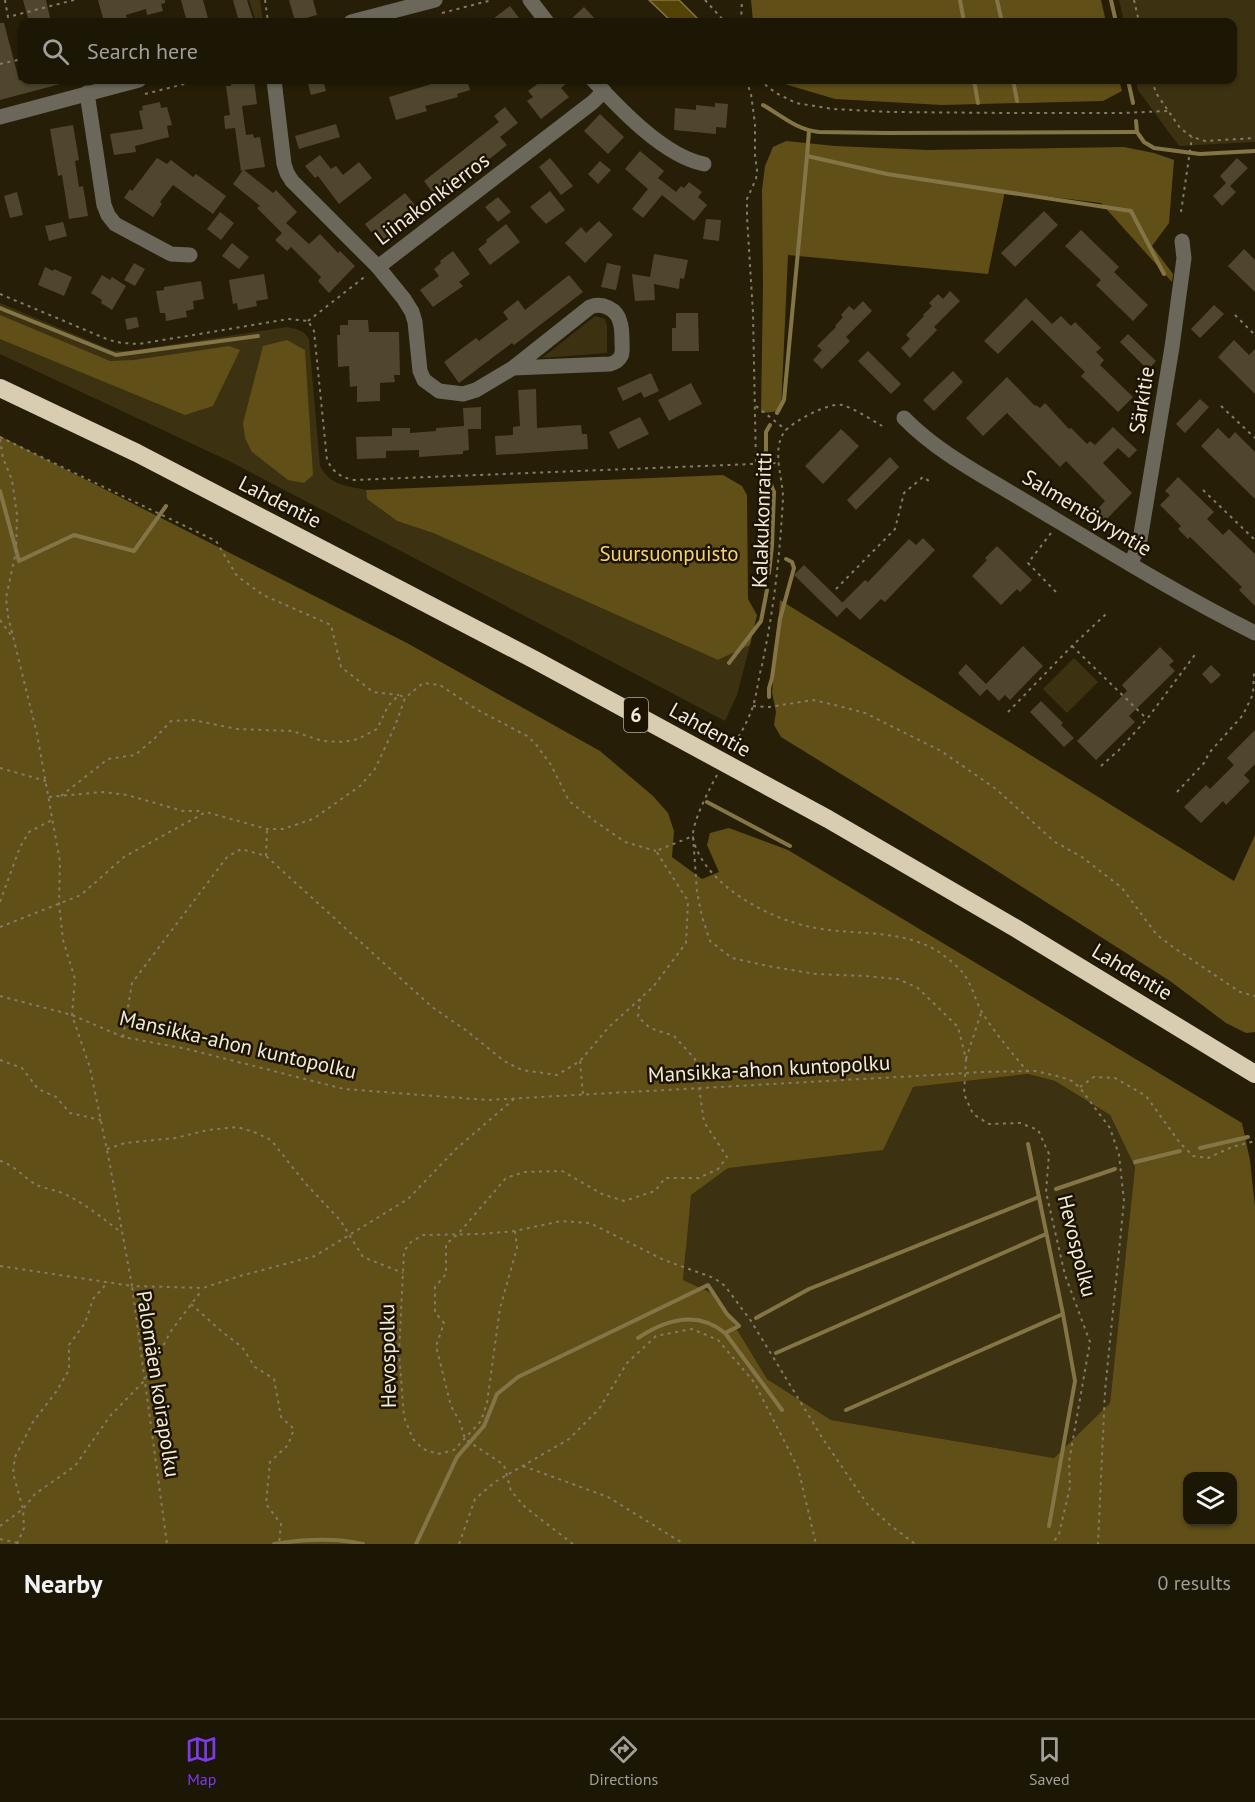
<!DOCTYPE html>
<meta charset="utf-8">
<style>
body{margin:0;font-family:"PT Sans",sans-serif;background:#292313;color:#f1f3f6}
.controls{position:absolute;right:18px;bottom:18px;display:grid;overflow:hidden;border-radius:12px;box-shadow:0 2px 4px #0004}
.controls button{width:54px;height:54px;display:grid;place-items:center;padding:0;border:0;border-bottom:2px solid #3a3526;background:#1c1604;color:#f1f3f6;font:30px sans-serif}
.list{margin:0;padding:0;list-style:none}
h2{display:flex;justify-content:space-between;align-items:center;height:78px;margin:0;padding:0 24px;font-size:26px}
h2 small{font-size:20px;font-weight:400;color:#a09f9a}
.icon{flex:none;width:33px;height:33px;fill:none;stroke:currentColor;stroke-width:2;stroke-linecap:round;stroke-linejoin:round}
.map{position:relative;flex:none;width:1255px;height:1544px;overflow:hidden}
.search{position:absolute;background:#1c1604;box-shadow:0 2px 4px #0004;left:18px;right:18px;top:18px;height:66px;display:flex;align-items:center;gap:15px;box-sizing:border-box;padding:0 21px;border-radius:12px;color:#a09f9a;font-size:22px}
.sheet{height:174px;background:#1c1604}
nav{display:flex;justify-content:space-around;align-items:center;box-sizing:border-box;height:84px;border-top:2px solid #3a3526;background:#1c1604;font-size:16px;color:#a09f9a}
nav a{display:grid;justify-items:center;gap:3px}
nav .on{color:#7c3aed}
.map>svg:first-child{display:block}
.green{fill:#3c3110}
.forest{fill:#614f18;fill-rule:evenodd}
.water{fill:#554207;stroke:#847547;stroke-width:1.5}
.lines{fill:none;stroke-linecap:round;stroke-linejoin:round}
.stream{stroke:#847547;stroke-width:4}
.building{fill:#4f462d}
.path{stroke:#827c68;stroke-width:2;stroke-dasharray:3 4.5;stroke-linecap:butt}
.minor{stroke:#6b675b;stroke-width:15}
.highway{stroke:#d8cdb1;stroke-width:18}
.path-bridge{stroke:#827c68;stroke-width:2;stroke-dasharray:3 4.5;stroke-linecap:butt}
.labels{text-anchor:middle;stroke-width:5;stroke-linejoin:round;paint-order:stroke}
.shield{fill:#1c1400;stroke:#b0aa9b;stroke-width:1.5}
.shield-label{font-size:20px;font-weight:bold;fill:#f0ebdd}
.street-label{font-size:21px;fill:#f0ebdd;stroke:#1c1400}
.park-label{font-size:21px;fill:#f6d370;stroke:#1c1400}
</style>
<div class="map">
<svg width="1255" height="1544" viewBox="0 0 1255 1544">
<rect width="100%" height="100%" fill="#261e06"/>
<g class="green">
<path d="M249 0H260L263 22H256Z"/>
<path d="M1119 0H1255V142L1179 146 1138 90 1136 80H1232V22H1124Z"/>
<path d="M0 303 114 351H129L287 327C297 329 304 330 309 339L320 466C331 486 345 485 366 490L367 499 397 521 433 533 718 660 750 645 737 695 725 721 229 461 0 354Z"/>
<path d="M595 316 605 319 607 325V353L542 358Z"/>
<path d="M1074 658 1098 682 1067 713 1043 689Z"/>
<path d="M1028 1074 1055 1081 1110 1115 1135 1167 1110 1403 1054 1458 831 1420 767 1379 716 1295 683 1280 686 1252 674 1171 913 1087Z"/>
</g>
<g class="forest">
<path d="M751 0H1101L1106 22H753Z"/>
<path d="M777 80H1119L1122 91 1103 101 942 105 835 99 788 85Z"/>
<path d="M786 141 835 146 928 150 1124 147 1154 153 1174 160 1169 223 1152 246 1173 274 1172 282 1101 203 1005 191 988 274 788 255 781 411 761 413 763 283 762 190 765 166 773 147Z"/>
<path d="M0 315 110 361 134 360 229 346 240 350 213 406 185 415 0 339Z"/>
<path d="M287 340 305 350 313 475 304 483 288 480 252 452 245 438 243 423 263 346Z"/>
<path d="M0 436 407 643 600 751 653 796 668 813 674 831 672 857 702 879 719 872 707 845 710 833 729 828 788 850 1242 1123 1250 1160 1255 1207V1544H0ZM1028 1074 1055 1081 1110 1115 1135 1167 1110 1403 1054 1458 831 1420 767 1379 716 1295 683 1280 691 1195 728 1168 883 1150 913 1087ZM1188 1476H1232V1522H1188Z"/>
<path d="M723 475 742 486 747 495 748 599 757 615 750 645 718 660 433 533 397 521 367 499 366 490Z"/>
<path d="M780 600 1234 881 1255 835V1032L1246 1033 1226 1023 1170 981 969 853 781 737 774 725 776 712 772 692Z"/>
</g>
<path class="water" d="M649 0H679L701 22H672Z"/>
<g class="lines">
<g class="stream">
<path d="M960 0 964 22"/>
<path d="M997 0 1002 22"/>
<path d="M1111 0 1116 22"/>
<path d="M974 80 978 103"/>
<path d="M1013 80 1017 101"/>
<path d="M1128 80 1133 103"/>
<path d="M763 105C782 116 797 130 819 132L886 133 1137 132"/>
<path d="M1136 121 1137 132 1144 142 1154 148 1200 154 1255 151"/>
<path d="M809 131 807 156 887 174 1131 211 1164 274"/>
<path d="M0 308 116 355 258 336"/>
<path d="M777 413 784 400 807 156"/>
<path d="M766 456V432L770 425"/>
<path d="M766 472 774 492 772 546 769 573"/>
<path d="M0 491 19 561 74 535 134 551 166 506"/>
<path d="M729 663 761 621 767 590"/>
<path d="M769 697V688L772 678 780 619 794 568 792 562 786 559"/>
<path d="M707 802 790 846"/>
<path d="M1200 1148 1248 1137"/>
<path d="M1135 1162 1180 1151"/>
<path d="M1056 1189 1115 1169"/>
<path d="M756 1318 809 1289 1039 1197"/>
<path d="M725 1333 782 1410"/>
<path d="M776 1353 1046 1234"/>
<path d="M846 1410 1063 1314 1028 1144"/>
<path d="M1049 1526 1075 1381 1063 1314"/>
<path d="M274 1544C304 1539 333 1537 363 1544"/>
<path d="M416 1544 457 1457 484 1426 497 1394 518 1377 708 1285 727 1314 739 1326 725 1333C697 1310 665 1320 638 1338"/>
</g>
</g>
<g class="building">
<path d="M23 0H46L51 22H29Z"/>
<path d="M98 0H165V3L161 4 163 11 147 15 146 9 126 15 127 19 115 22H104Z"/>
<path d="M181 0H203L209 22H187Z"/>
<path d="M233 0H247L254 22H239Z"/>
<path d="M289 0H313L317 15 295 21Z"/>
<path d="M510 6 522 22H489Z"/>
<path d="M584 7 598 22H568Z"/>
<path d="M0 23H4L19 80H64V83L0 100Z"/>
<path d="M230 80H254L257 104 242 106 246 135 253 134 254 138 260 137 265 167 244 170 273 193 276 190 297 212 286 223 309 244 320 234 338 253 340 251 355 266 329 293 318 281 321 277 291 247 287 251 275 240 282 233 257 208 260 206 233 184 243 170 241 171 235 128 225 129 224 116 230 115 226 86H231Z"/>
<path d="M307 80H323L326 91 311 95Z"/>
<path d="M437 80H467L470 90 457 94 458 97 425 106 427 111 396 120 389 97 438 82Z"/>
<path d="M543 80H571L561 88 569 97 541 119 527 101 533 97 528 91Z"/>
<path d="M160 102 161 108 167 107 172 125 167 126 169 137 135 146 136 152 114 155 110 134 143 129 139 111 143 110 142 106Z"/>
<path d="M715 103 728 104 726 128 716 127V134L674 130 675 108 696 110V105L715 107Z"/>
<path d="M505 107 518 123 500 137 507 145 438 200 424 181 499 122 494 116Z"/>
<path d="M600 114 624 137 608 154 584 131Z"/>
<path d="M336 124 340 137 299 149 295 136Z"/>
<path d="M73 125 79 160 75 161 79 187 83 186 88 216 69 219 62 175 58 176 50 129Z"/>
<path d="M640 151 664 171 658 178 676 192 681 186 684 188 689 182 702 192 698 197 707 205 694 221 662 195 643 218 632 209 648 189 625 169Z"/>
<path d="M320 155 331 169 336 166 343 175 359 162 372 178 339 204 318 176 315 178 305 166Z"/>
<path d="M157 158 167 164 171 160 193 177 196 174 226 196 213 214 173 185 160 202 162 204 153 217 124 198 130 189 132 191Z"/>
<path d="M550 158 573 186 561 195 539 167Z"/>
<path d="M1237 158 1248 168 1230 186 1236 192 1222 206 1213 196 1226 183 1220 176Z"/>
<path d="M600 161 611 170 598 184 588 174Z"/>
<path d="M550 191 565 210 546 224 530 207Z"/>
<path d="M17 192 23 215 10 218 4 196Z"/>
<path d="M405 193 422 214 381 245 365 224Z"/>
<path d="M498 197 511 212 498 222 485 207Z"/>
<path d="M1044 211 1058 225 1015 267 1001 253Z"/>
<path d="M220 212 234 223 221 240 207 229Z"/>
<path d="M706 219 721 220 719 241 703 239Z"/>
<path d="M599 221 613 235 585 263 565 243 581 227 586 233Z"/>
<path d="M63 222 67 236 49 241 45 226Z"/>
<path d="M506 224 520 242 490 265 478 249 487 242 486 240Z"/>
<path d="M1081 230 1119 267 1114 272 1148 305 1133 321 1096 285 1101 280 1065 246Z"/>
<path d="M232 243 249 257 239 269 222 256Z"/>
<path d="M1244 249 1255 260V292L1228 266Z"/>
<path d="M453 251 470 274 459 282 463 286 433 307 420 290 439 276 434 269 441 263 440 261Z"/>
<path d="M654 254 688 260 684 279 680 278 679 289 654 284 655 300 635 301 632 274 650 277Z"/>
<path d="M134 263 145 269 135 286 124 280Z"/>
<path d="M607 263 621 266 616 290 601 287Z"/>
<path d="M45 267 53 271 54 269 72 277 64 296 38 285Z"/>
<path d="M264 274 268 299 256 301 257 306 238 310 237 303 233 304 229 280Z"/>
<path d="M102 275 110 280 112 277 126 286 112 310 101 303 102 300 91 293Z"/>
<path d="M569 275 583 292 514 345 512 343 459 383 444 362 476 338 479 341 508 319 503 312 518 300 525 310Z"/>
<path d="M201 281 204 299 193 301 194 309 186 311 187 317 166 321 165 313H160L156 291 164 290V287Z"/>
<path d="M950 291 960 301 934 327 937 330 910 358 901 348 910 339 906 335 924 316 923 315 932 306 929 303 938 294 943 299Z"/>
<path d="M1026 298 1052 324 1061 316 1071 326 1075 322 1101 348 1096 352 1104 360 1100 365 1133 397 1118 412 1081 376 1085 372 1032 320 998 354 984 341Z"/>
<path d="M863 301 872 311 846 337 850 341 822 369 813 360 822 350 817 346 836 327 835 326 843 317 841 315 849 306 854 310Z"/>
<path d="M1214 305 1224 314 1200 338 1191 329Z"/>
<path d="M676 313H698L699 351H672V328H676Z"/>
<path d="M137 317 139 327 127 330 125 319Z"/>
<path d="M348 320H368L369 332H399L400 375H394L395 382 380 383V401L357 402V386L350 387 349 366 338 367 337 335H340V325H348Z"/>
<path d="M1128 334 1156 361 1148 370 1120 342Z"/>
<path d="M1234 340 1249 355 1255 349V394L1218 357Z"/>
<path d="M868 351 901 384 891 394 858 361Z"/>
<path d="M953 371 963 382 934 411 923 400Z"/>
<path d="M651 373 659 391 644 398 641 392 623 401 617 388Z"/>
<path d="M1007 377 1035 406 1036 405 1040 408 1045 403 1069 429 1071 428 1087 444 1090 441 1095 445 1113 427 1137 450 1129 458 1118 448 1103 463 1132 493 1102 524 1093 514 1105 501 1066 461 1060 467 1007 413 983 436 966 418Z"/>
<path d="M691 383 702 404 669 421 658 400Z"/>
<path d="M536 389 537 428 581 425 582 434H587L588 449 496 455 495 436 513 435V427L520 426 518 390Z"/>
<path d="M1200 399 1209 407 1185 433 1176 424Z"/>
<path d="M481 407V429H468L469 450 463 451V454L419 457V450L386 451V458L357 459 356 437 392 436V428H410V433L436 431V428L464 426 463 408Z"/>
<path d="M640 417 649 434 618 449 609 432Z"/>
<path d="M1218 428 1229 439 1235 432 1255 452V499L1201 446Z"/>
<path d="M841 429 859 446 823 484 805 466Z"/>
<path d="M890 457 899 467 856 510 847 500Z"/>
<path d="M1178 477 1214 512 1207 519 1223 535 1229 529 1255 554V606L1239 590 1242 587 1190 537 1188 539 1178 529 1181 526 1160 505 1170 495 1165 491Z"/>
<path d="M923 538 935 550 885 602 881 599 860 620 842 603 865 580 868 582 909 539 916 545Z"/>
<path d="M997 546 1032 580 1020 592 1017 589 1001 605 972 576 987 560 985 558Z"/>
<path d="M804 565 847 607 837 617 794 575Z"/>
<path d="M1023 646 1043 666 1010 700 1005 695 999 701 987 689 980 696 958 673 966 664 986 684Z"/>
<path d="M1160 647 1174 661 1169 665 1175 671 1129 716 1135 722 1096 760 1077 741 1127 691 1122 685Z"/>
<path d="M1211 665 1221 675 1211 684 1202 674Z"/>
<path d="M1041 701 1063 723 1061 725 1074 738 1064 747 1030 712Z"/>
<path d="M1255 730V764L1244 775 1250 781 1226 805 1223 801 1201 823 1184 807 1206 785 1210 789 1234 765 1227 758Z"/>
</g>
<g class="lines">
<g class="path">
<path d="M5 0 8 17 74 0"/>
<path d="M265 0 268 22"/>
<path d="M705 0 725 22"/>
<path d="M1134 0 1139 22"/>
<path d="M442 13 492 0"/>
<path d="M741 22 742 0"/>
<path d="M0 64 22 59"/>
<path d="M746 80 751 94 755 124V155L757 170 756 179 747 199V217L753 313 756 465"/>
<path d="M759 80 776 93 796 103 833 109 891 112 1007 113H1122L1168 111"/>
<path d="M1152 80 1156 93 1180 128 1192 137 1205 141 1255 138"/>
<path d="M145 94 200 80"/>
<path d="M1181 212 1192 137"/>
<path d="M0 294 109 340 122 343 139 344 289 319 308 321 314 331 327 460C334 473 340 477 354 480L778 463"/>
<path d="M1235 315 1255 335"/>
<path d="M308 321 367 275"/>
<path d="M756 406 786 430"/>
<path d="M1221 406 1255 438"/>
<path d="M0 437 216 541 237 576 263 595 331 625 341 667 373 692 399 695"/>
<path d="M0 439 3 458 12 480 17 515 16 551 6 598 8 616 37 734 60 862 59 903 63 940 75 979 72 1015 90 1068 109 1160 132 1286 203 1288 240 1276 315 1256 408 1199 456 1149 515 1098"/>
<path d="M1203 490 1255 540"/>
<path d="M1051 533 1028 563 1056 592"/>
<path d="M836 589 895 529 904 493 923 477 932 483"/>
<path d="M0 620 11 635"/>
<path d="M1072 646 1147 719"/>
<path d="M753 706 769 707 813 700 835 705 865 713 941 751 996 789 1055 842 1082 857 1122 888 1157 935 1173 947 1240 992 1255 996"/>
<path d="M1008 712 1072 646 1106 614"/>
<path d="M731 750C739 736 747 723 752 709 757 695 758 679 762 665 774 609 780 554 783 498 783 478 771 449 785 431 794 421 829 402 842 405 856 409 870 419 882 426"/>
<path d="M1101 766 1118 751 1147 719 1197 652"/>
<path d="M0 768 46 781"/>
<path d="M717 775C710 788 691 824 693 838 703 884 769 919 811 927 853 936 901 928 939 952 946 957 958 966 963 973 972 984 975 1001 983 1014 996 1034 1012 1053 1027 1071"/>
<path d="M1177 792 1204 763 1209 753 1243 715 1253 694 1254 673"/>
<path d="M61 796 108 759 135 755 153 740 171 721 193 720 237 729 292 731 322 741 343 742 358 739 377 729 388 706 399 695 404 697"/>
<path d="M49 797 103 792 127 795 183 811H203"/>
<path d="M266 856 267 829"/>
<path d="M0 902 20 847 29 832 52 820"/>
<path d="M0 927 81 895 124 857 206 812 267 829H283L313 819 360 786 375 769 395 726 405 698 423 683 440 685 476 709 527 736 535 743 551 765 569 801 596 822 625 842 656 851"/>
<path d="M0 996 72 1015 123 1037 187 1049 344 1089 487 1100 951 1074"/>
<path d="M123 1037 132 983 227 857 241 849 266 856 432 1007 467 1031 504 1061 522 1070 557 1075 580 1061 609 1027 653 987 686 943 688 901 656 851 693 836 697 892 702 917 710 941 732 958 768 966 816 974 865 976 898 979 918 988 958 1027 966 1059 964 1094 973 1114 989 1124 1020 1123 1038 1130 1049 1154 1046 1192 1065 1275 1090 1342 1069 1462 1070 1487 1059 1534 1052 1544"/>
<path d="M966 1059 981 1013"/>
<path d="M0 1060 22 1068 38 1089 56 1097 70 1113 101 1120"/>
<path d="M580 1061 583 1094"/>
<path d="M981 1072 1035 1071 1061 1077 1072 1081 1080 1088 1110 1128 1119 1155 1124 1201 1105 1391 1098 1544"/>
<path d="M1080 1087 1094 1077 1115 1078 1146 1096 1180 1143 1193 1156 1208 1158 1232 1147 1255 1141"/>
<path d="M107 1149 125 1143 175 1138 208 1130 237 1127 254 1132 271 1140 305 1183 340 1220 363 1257 403 1273"/>
<path d="M0 1161C11 1163 25 1178 35 1184 43 1189 54 1189 62 1193 84 1202 103 1219 122 1233"/>
<path d="M515 1231 517 1248 500 1308 487 1403 481 1421 454 1450 438 1454 423 1449 413 1439 404 1417 399 1353 404 1251 411 1242 423 1235 482 1234 515 1231 561 1221 590 1223 664 1260 714 1278 725 1286 751 1321 823 1439 868 1505 890 1525 915 1544"/>
<path d="M0 1266 132 1286 167 1544"/>
<path d="M191 1304 221 1331 242 1347 255 1367 274 1379 281 1417 294 1429 288 1445 270 1462 266 1504 281 1524 279 1544"/>
<path d="M523 1466 608 1497 684 1544"/>
<path d="M0 1526 23 1509 35 1494 75 1466 110 1416 145 1380 171 1331 202 1290"/>
<path d="M0 1539 22 1544"/>
<path d="M17 1544 24 1528 23 1509 13 1473 15 1457 33 1422 56 1392 69 1370V1345L85 1323 93 1299 108 1282"/>
<path d="M459 1544 475 1499 495 1482 569 1439 599 1409 627 1363 656 1336 692 1329 718 1340 754 1382 798 1468 816 1544"/>
<path d="M573 1544 525 1507 511 1491 504 1465 465 1439 460 1422 451 1406 436 1346 444 1323 435 1312V1287L446 1274V1244L458 1234 506 1178 524 1172 562 1171 602 1194 624 1201 655 1191 665 1178H699L718 1169 727 1157 704 1122 695 1059 674 1036 650 1028 638 1017 640 999"/>
</g>
<g class="minor">
<path d="M530 0 547 22"/>
<path d="M351 22 435 0"/>
<path d="M274 80 284 164 287 173 292 181 378 267 404 299 412 312 415 322 420 371 424 380 439 391 463 394 476 390 513 368 610 364C614 363 619 360 621 356 623 352 622 346 622 341 622 335 622 328 620 322 617 309 602 302 590 307L513 368"/>
<path d="M593 80C620 109 664 156 704 164"/>
<path d="M87 93 104 205 108 215 115 224 171 254 190 255"/>
<path d="M0 117 139 80"/>
<path d="M378 267 593 102 604 91"/>
<path d="M904 418C939 454 986 477 1028 503 1103 548 1177 594 1255 633"/>
<path d="M1130 564 1139 546 1172 347 1184 258 1182 241"/>
</g>
<path class="highway" d="M0 388 137 453 535 660 828 819 1017 929 1255 1074"/>
<path class="path-bridge" d="M951 1074 981 1072"/>
</g>
<g class="labels">
<rect class="shield" x="624" y="698" width="24" height="34" rx="4.5"/>
<g class="shield-label">
<text x="636" y="722">6</text>
</g>
<g class="street-label">
<text transform="translate(432 199) rotate(-37)" y="7">Liinakonkierros</text>
<text transform="translate(1142 400) rotate(-81)" y="7">Särkitie</text>
<text transform="translate(280 502) rotate(27)" y="7">Lahdentie</text>
<text transform="translate(1087 513) rotate(31)" y="7">Salmentöyryntie</text>
<text transform="translate(762 520) rotate(-88)" y="7">Kalakukonraitti</text>
<text transform="translate(710 730) rotate(29)" y="7">Lahdentie</text>
<text transform="translate(1132 972) rotate(31)" y="7">Lahdentie</text>
<text transform="translate(238 1045) rotate(13)" y="7">Mansikka-ahon kuntopolku</text>
<text transform="translate(769 1069) rotate(-3)" y="7">Mansikka-ahon kuntopolku</text>
<text transform="translate(1077 1246) rotate(76)" y="7">Hevospolku</text>
<text transform="translate(388 1356) rotate(-91)" y="7">Hevospolku</text>
<text transform="translate(158 1384) rotate(81)" y="7">Palomäen koirapolku</text>
</g>
<g class="park-label">
<text x="669" y="561">Suursuonpuisto</text>
</g>
</g>
</svg>
<div class="controls">
<button><svg class="icon" aria-label="layers" viewBox="0 0 24 24"><path d="M12 4l9 5-9 5-9-5zM3 14l9 5 9-5"/></svg></button>
</div>
<div class="search"><svg class="icon" aria-label="search" viewBox="0 0 24 24"><circle cx="10" cy="10" r="6"/><path d="M15 15l6 6"/></svg>Search here</div>
</div>
<section class="sheet">
<h2>Nearby<small>0 results</small></h2>
<ul class="list">
</ul>
</section>
<nav>
<a class="on"><svg class="icon" aria-label="map" viewBox="0 0 24 24"><path d="M3 6l6-2 6 2 6-2v14l-6 2-6-2-6 2zM9 4v14M15 6v14"/></svg>Map</a>
<a><svg class="icon" aria-label="directions" viewBox="0 0 24 24"><path d="M12 3l9 9-9 9-9-9zM9 14v-3h6M13 9l2 2-2 2"/></svg>Directions</a>
<a><svg class="icon" aria-label="saved" viewBox="0 0 24 24"><path d="M7 4h10v16l-5-4-5 4z"/></svg>Saved</a>
</nav>
